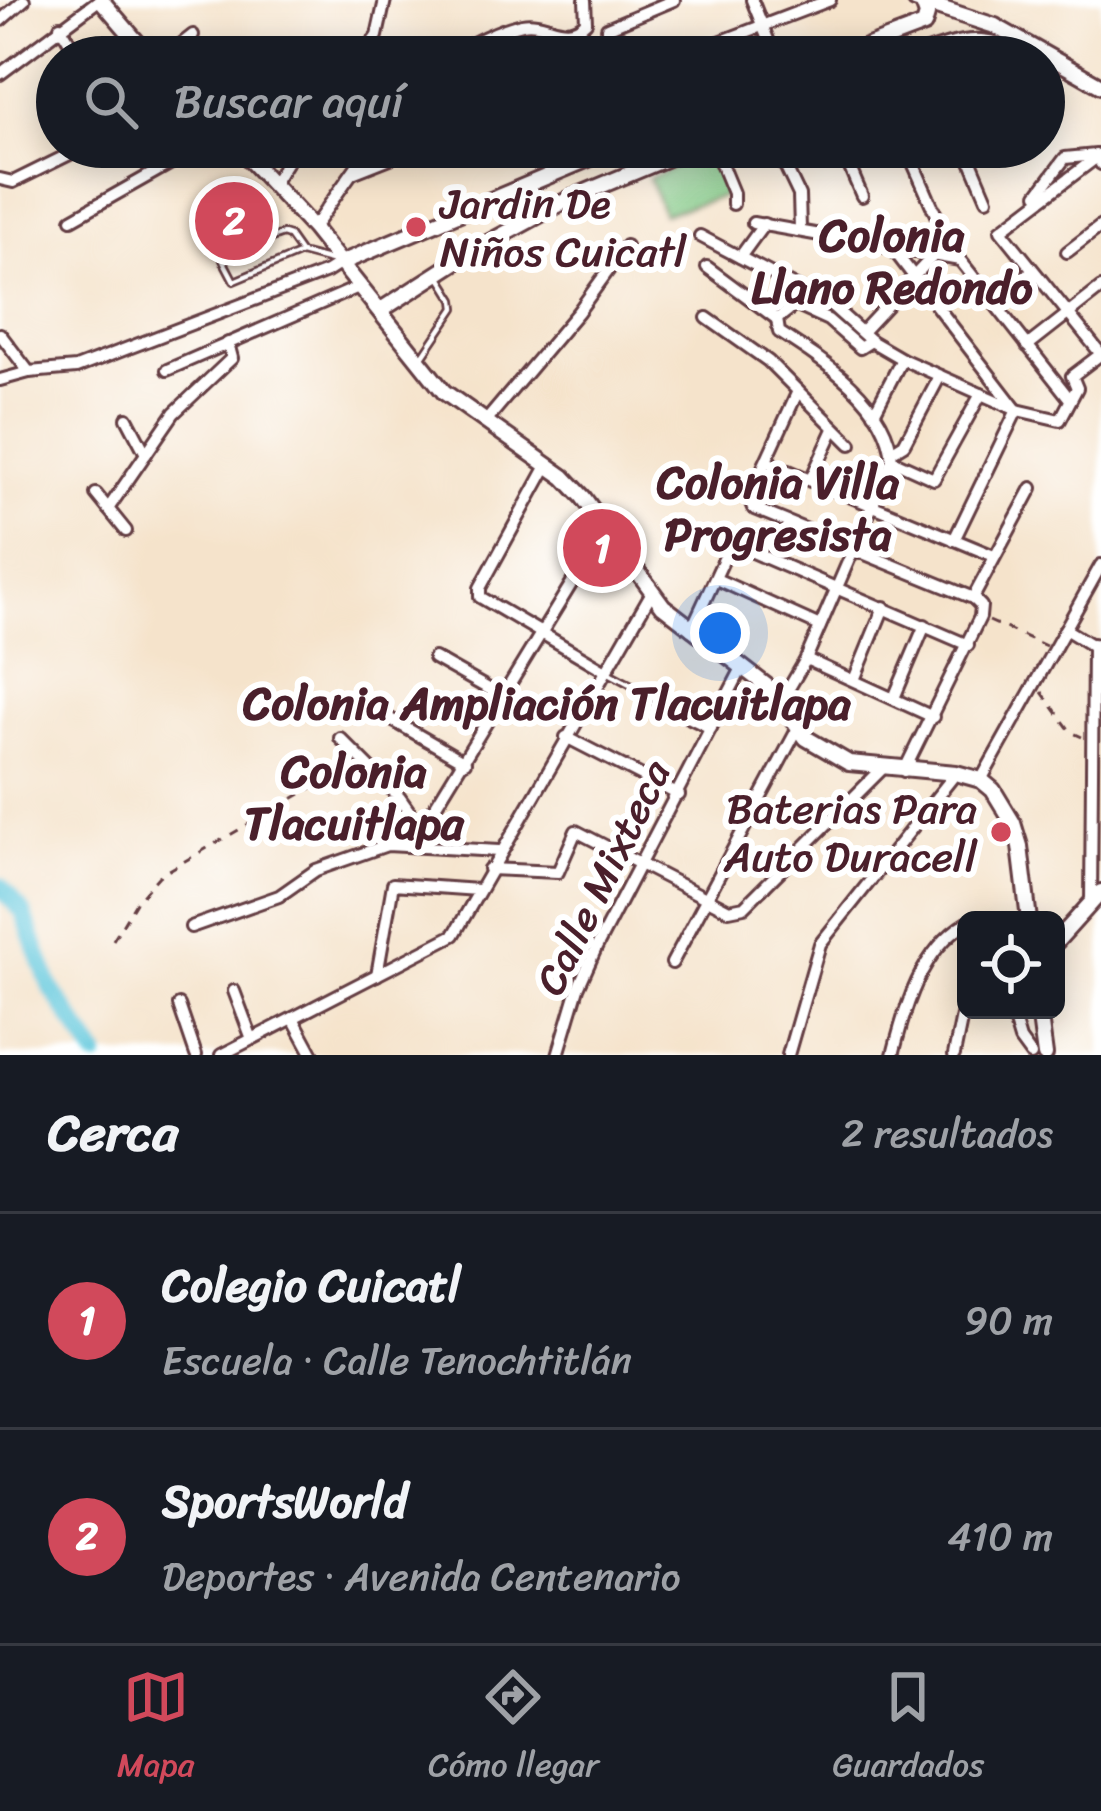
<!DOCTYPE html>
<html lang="es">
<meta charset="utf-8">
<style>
body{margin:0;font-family:Sriracha,sans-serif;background:#242831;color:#f1f3f6}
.controls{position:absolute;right:36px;bottom:36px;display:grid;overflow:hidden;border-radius:18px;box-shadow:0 6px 30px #0003}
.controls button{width:108px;height:108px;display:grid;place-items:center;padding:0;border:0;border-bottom:3px solid #363941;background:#171b24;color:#f1f3f6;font:60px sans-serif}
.you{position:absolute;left:720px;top:633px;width:42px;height:42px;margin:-30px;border:9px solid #fff;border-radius:50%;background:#1a73e8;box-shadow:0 0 0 18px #1a73e833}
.badge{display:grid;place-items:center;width:78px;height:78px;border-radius:50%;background:#d1495b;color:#fff;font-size:39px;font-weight:700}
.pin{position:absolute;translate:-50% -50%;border:6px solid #fff;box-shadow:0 3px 12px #0006}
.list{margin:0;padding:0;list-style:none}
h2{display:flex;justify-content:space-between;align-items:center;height:156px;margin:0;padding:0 48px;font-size:51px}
h2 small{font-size:39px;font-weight:400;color:#9ea1a6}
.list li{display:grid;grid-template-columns:78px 1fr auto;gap:36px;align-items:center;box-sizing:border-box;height:216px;padding:0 48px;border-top:3px solid #363941}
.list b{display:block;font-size:45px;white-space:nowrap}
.list p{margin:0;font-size:39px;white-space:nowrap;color:#9ea1a6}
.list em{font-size:39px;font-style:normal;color:#9ea1a6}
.icon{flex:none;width:66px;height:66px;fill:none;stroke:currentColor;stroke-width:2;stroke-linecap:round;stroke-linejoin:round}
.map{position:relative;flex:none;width:1101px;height:1055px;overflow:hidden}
.search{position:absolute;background:#171b24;box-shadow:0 6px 30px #0003;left:36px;right:36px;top:36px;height:132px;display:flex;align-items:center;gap:30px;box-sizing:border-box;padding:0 42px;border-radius:66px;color:#9ea1a6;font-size:45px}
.sheet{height:588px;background:#171b24}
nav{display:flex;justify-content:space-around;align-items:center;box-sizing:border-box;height:168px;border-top:3px solid #363941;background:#171b24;font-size:33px;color:#9ea1a6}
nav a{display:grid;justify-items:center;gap:6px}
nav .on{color:#d1495b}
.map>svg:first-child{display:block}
.green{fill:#80c682;stroke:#657256;stroke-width:3}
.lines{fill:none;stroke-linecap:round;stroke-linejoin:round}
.river{stroke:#60c7dc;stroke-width:18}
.lane-casing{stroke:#643c43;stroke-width:10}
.street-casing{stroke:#643c43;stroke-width:16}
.secondary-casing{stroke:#643c43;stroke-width:20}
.path{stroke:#643c43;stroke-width:3;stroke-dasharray:9 9;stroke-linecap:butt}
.lane{stroke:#fff;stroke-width:4.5}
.street{stroke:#fff;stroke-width:10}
.secondary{stroke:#fff;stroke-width:14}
.poi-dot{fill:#d1495b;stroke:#fff;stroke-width:4.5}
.labels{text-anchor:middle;stroke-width:12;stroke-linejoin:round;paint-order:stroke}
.poi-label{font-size:42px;fill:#4a1f2b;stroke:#fff;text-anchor:start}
.street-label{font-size:42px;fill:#4a1f2b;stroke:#fff}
.neighbourhood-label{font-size:45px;font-weight:bold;fill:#4a1f2b;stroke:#fff}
</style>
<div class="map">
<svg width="1101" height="1055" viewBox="0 0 1101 1055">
<rect width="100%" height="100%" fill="#fff"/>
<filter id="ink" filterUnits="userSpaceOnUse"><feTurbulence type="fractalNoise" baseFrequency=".00833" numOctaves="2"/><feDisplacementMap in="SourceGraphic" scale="24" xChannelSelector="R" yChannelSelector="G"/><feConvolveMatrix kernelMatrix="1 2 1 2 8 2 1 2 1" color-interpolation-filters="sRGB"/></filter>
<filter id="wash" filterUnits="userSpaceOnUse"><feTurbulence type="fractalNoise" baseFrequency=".004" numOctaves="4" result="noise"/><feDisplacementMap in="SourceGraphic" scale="48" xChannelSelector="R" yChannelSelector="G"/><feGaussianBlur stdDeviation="2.7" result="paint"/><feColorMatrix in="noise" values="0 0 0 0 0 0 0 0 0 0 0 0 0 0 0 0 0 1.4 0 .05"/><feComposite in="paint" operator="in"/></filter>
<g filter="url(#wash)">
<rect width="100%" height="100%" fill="#f5e3cb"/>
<path class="green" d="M710 153 728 195 663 214 649 178Z"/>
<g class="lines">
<path class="river" d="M0 886 23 912 50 986 96 1055"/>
</g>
</g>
<g filter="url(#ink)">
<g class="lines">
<g class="lane-casing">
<g id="lane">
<path d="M301 253 234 281 223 260 224 255 283 234 289 236 301 253 335 262"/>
<path d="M420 360 455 308 454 300 441 279"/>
<path d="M609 673 641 690"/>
</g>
</g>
<g class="street-casing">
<g id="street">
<path d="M752 0 775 57"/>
<path d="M0 21 24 0"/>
<path d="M60 26 79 57"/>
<path d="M165 57 193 35"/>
<path d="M362 57 377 36 385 0"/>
<path d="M451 57C470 43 500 29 522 24 547 19 565 43 586 22L585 0"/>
<path d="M614 57 607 28 674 0"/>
<path d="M680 57 830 0"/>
<path d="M0 74 99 0"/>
<path d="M714 147 733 193V204"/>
<path d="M776 147 799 195 800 229"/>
<path d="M841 147 862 196"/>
<path d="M906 147 940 224"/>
<path d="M965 147 987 199"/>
<path d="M1028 147 1030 152"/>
<path d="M352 173 418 147"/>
<path d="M0 179 13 182 84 147"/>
<path d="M274 182 296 147"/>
<path d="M1038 194 1065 158 1096 155 1101 164"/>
<path d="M72 219 173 162 188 147"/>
<path d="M753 223 960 260 1069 398"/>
<path d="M313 228 370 147"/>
<path d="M700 236 832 306 871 341 902 359 1017 410 1060 420 1077 388 1072 376 1101 354"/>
<path d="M892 248 1015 408"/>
<path d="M1067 252 1101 226"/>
<path d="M740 257 764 224"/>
<path d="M707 267 777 319"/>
<path d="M992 302 1032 271"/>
<path d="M707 318 768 361 851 444"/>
<path d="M862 332 934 255"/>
<path d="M0 334 29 372"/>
<path d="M1027 346 1101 288"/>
<path d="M1101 354 1001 230 1101 154"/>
<path d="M167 370 361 286"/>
<path d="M0 380 29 372 76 368 327 272 341 263"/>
<path d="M798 391 749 498 753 508 973 598"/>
<path d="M874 413 902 359"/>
<path d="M127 418 146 454"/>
<path d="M486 421 578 312 626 246"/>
<path d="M891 452 904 444 940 376"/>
<path d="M892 460 934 479 981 394"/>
<path d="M767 462 994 556"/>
<path d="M548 464 480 588V597L606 671"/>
<path d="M810 481 834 429"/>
<path d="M96 494 126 531"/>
<path d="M108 509 174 413 232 358 228 343"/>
<path d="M954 540 1017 410"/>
<path d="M716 579 820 626"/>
<path d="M973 598 1032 488"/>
<path d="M1065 629 1101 651"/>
<path d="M691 630 729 548 734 544 968 645"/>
<path d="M434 658 503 697"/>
<path d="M806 659 933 717"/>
<path d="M854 680 884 607"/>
<path d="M894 698 925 625"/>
<path d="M781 702 806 659 892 460C888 402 824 361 779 332L777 319 795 305 828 320 860 348 871 341"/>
<path d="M659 703 711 728"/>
<path d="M373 709 465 762"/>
<path d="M566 737 679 795"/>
<path d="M340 738 400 798 423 831"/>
<path d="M904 771 980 617 981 606 973 598"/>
<path d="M981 780 1101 565"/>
<path d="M422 828 606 527"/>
<path d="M489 869 558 872 576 831 729 910 744 907 882 769"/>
<path d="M1091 904 1093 644"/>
<path d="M974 920H987"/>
<path d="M191 927 279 896 316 870 387 845 499 851"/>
<path d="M672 963 798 728"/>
<path d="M377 975 393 884 478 890"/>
<path d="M234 991 252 1039"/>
<path d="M179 1005 196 1055"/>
<path d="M1011 1010 1020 1040 1031 1055"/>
<path d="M293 1018 313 1055"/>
<path d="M221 1055 454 935 652 592"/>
<path d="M558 1055 578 988 596 948 743 666"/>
<path d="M788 1055 820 944 956 773"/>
<path d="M893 1055C905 1007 921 950 966 923"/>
<path d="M954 1055 966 996"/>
</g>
</g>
<g class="secondary-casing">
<g id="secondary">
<path d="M101 0 150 57"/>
<path d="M915 0 995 26 1101 86"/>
<path d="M839 57 924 25 927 15 923 4"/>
<path d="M917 57C973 37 977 37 1033 56"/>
<path d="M238 147 313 228 444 392 564 477 583 497 663 606 772 690 806 738 849 763 956 773 981 780 993 790 1013 823 1020 846 1029 920"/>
<path d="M341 263 617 147"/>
<path d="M381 310 473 251 569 199 694 147"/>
<path d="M1056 942 1101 892"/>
<path d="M1039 1010 1045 1055"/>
</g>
</g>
<g class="path">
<path d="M989 621 1046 646"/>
<path d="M1042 692 1071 732 1082 737"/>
<path d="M113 940 136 902 159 876 353 764"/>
</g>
<use href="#lane" class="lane"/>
<use href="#street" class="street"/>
<use href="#secondary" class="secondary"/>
</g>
</g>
<g class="poi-dot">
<circle cx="416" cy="227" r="12"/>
<circle cx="1001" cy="832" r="12"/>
</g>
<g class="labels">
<g class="poi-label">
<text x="440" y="218">Jardin De<tspan x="440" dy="48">Niños Cuicatl</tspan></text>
<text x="977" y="823" text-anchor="end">Baterias Para<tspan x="977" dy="48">Auto Duracell</tspan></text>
</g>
<g class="street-label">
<text transform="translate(602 877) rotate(-64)" y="15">Calle Mixteca</text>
</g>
<g class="neighbourhood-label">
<text x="892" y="251">Colonia<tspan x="892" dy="52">Llano Redondo</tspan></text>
<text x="778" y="498">Colonia Villa<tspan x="778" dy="52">Progresista</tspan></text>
<text x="547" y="719">Colonia Ampliación Tlacuitlapa</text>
<text x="354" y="787">Colonia<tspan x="354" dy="52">Tlacuitlapa</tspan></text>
</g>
</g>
</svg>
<div class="controls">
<button><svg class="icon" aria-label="locate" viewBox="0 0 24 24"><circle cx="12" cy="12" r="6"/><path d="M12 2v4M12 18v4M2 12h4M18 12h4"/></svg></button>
</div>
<div class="you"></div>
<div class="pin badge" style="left:602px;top:548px">1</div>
<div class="pin badge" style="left:234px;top:221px">2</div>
<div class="search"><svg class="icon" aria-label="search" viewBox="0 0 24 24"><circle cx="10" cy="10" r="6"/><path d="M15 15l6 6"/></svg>Buscar aquí</div>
</div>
<section class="sheet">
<h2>Cerca<small>2 resultados</small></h2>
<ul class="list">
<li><span class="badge">1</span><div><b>Colegio Cuicatl</b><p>Escuela · Calle Tenochtitlán</p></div><em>90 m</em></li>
<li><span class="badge">2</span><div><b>SportsWorld</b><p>Deportes · Avenida Centenario</p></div><em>410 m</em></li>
</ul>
</section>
<nav>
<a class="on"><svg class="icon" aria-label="map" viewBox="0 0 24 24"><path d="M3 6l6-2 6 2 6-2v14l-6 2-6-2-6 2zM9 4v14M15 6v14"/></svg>Mapa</a>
<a><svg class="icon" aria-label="directions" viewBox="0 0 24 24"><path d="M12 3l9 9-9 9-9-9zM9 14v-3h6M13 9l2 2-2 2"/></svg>Cómo llegar</a>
<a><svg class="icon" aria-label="saved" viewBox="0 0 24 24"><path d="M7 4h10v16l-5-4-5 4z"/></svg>Guardados</a>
</nav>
